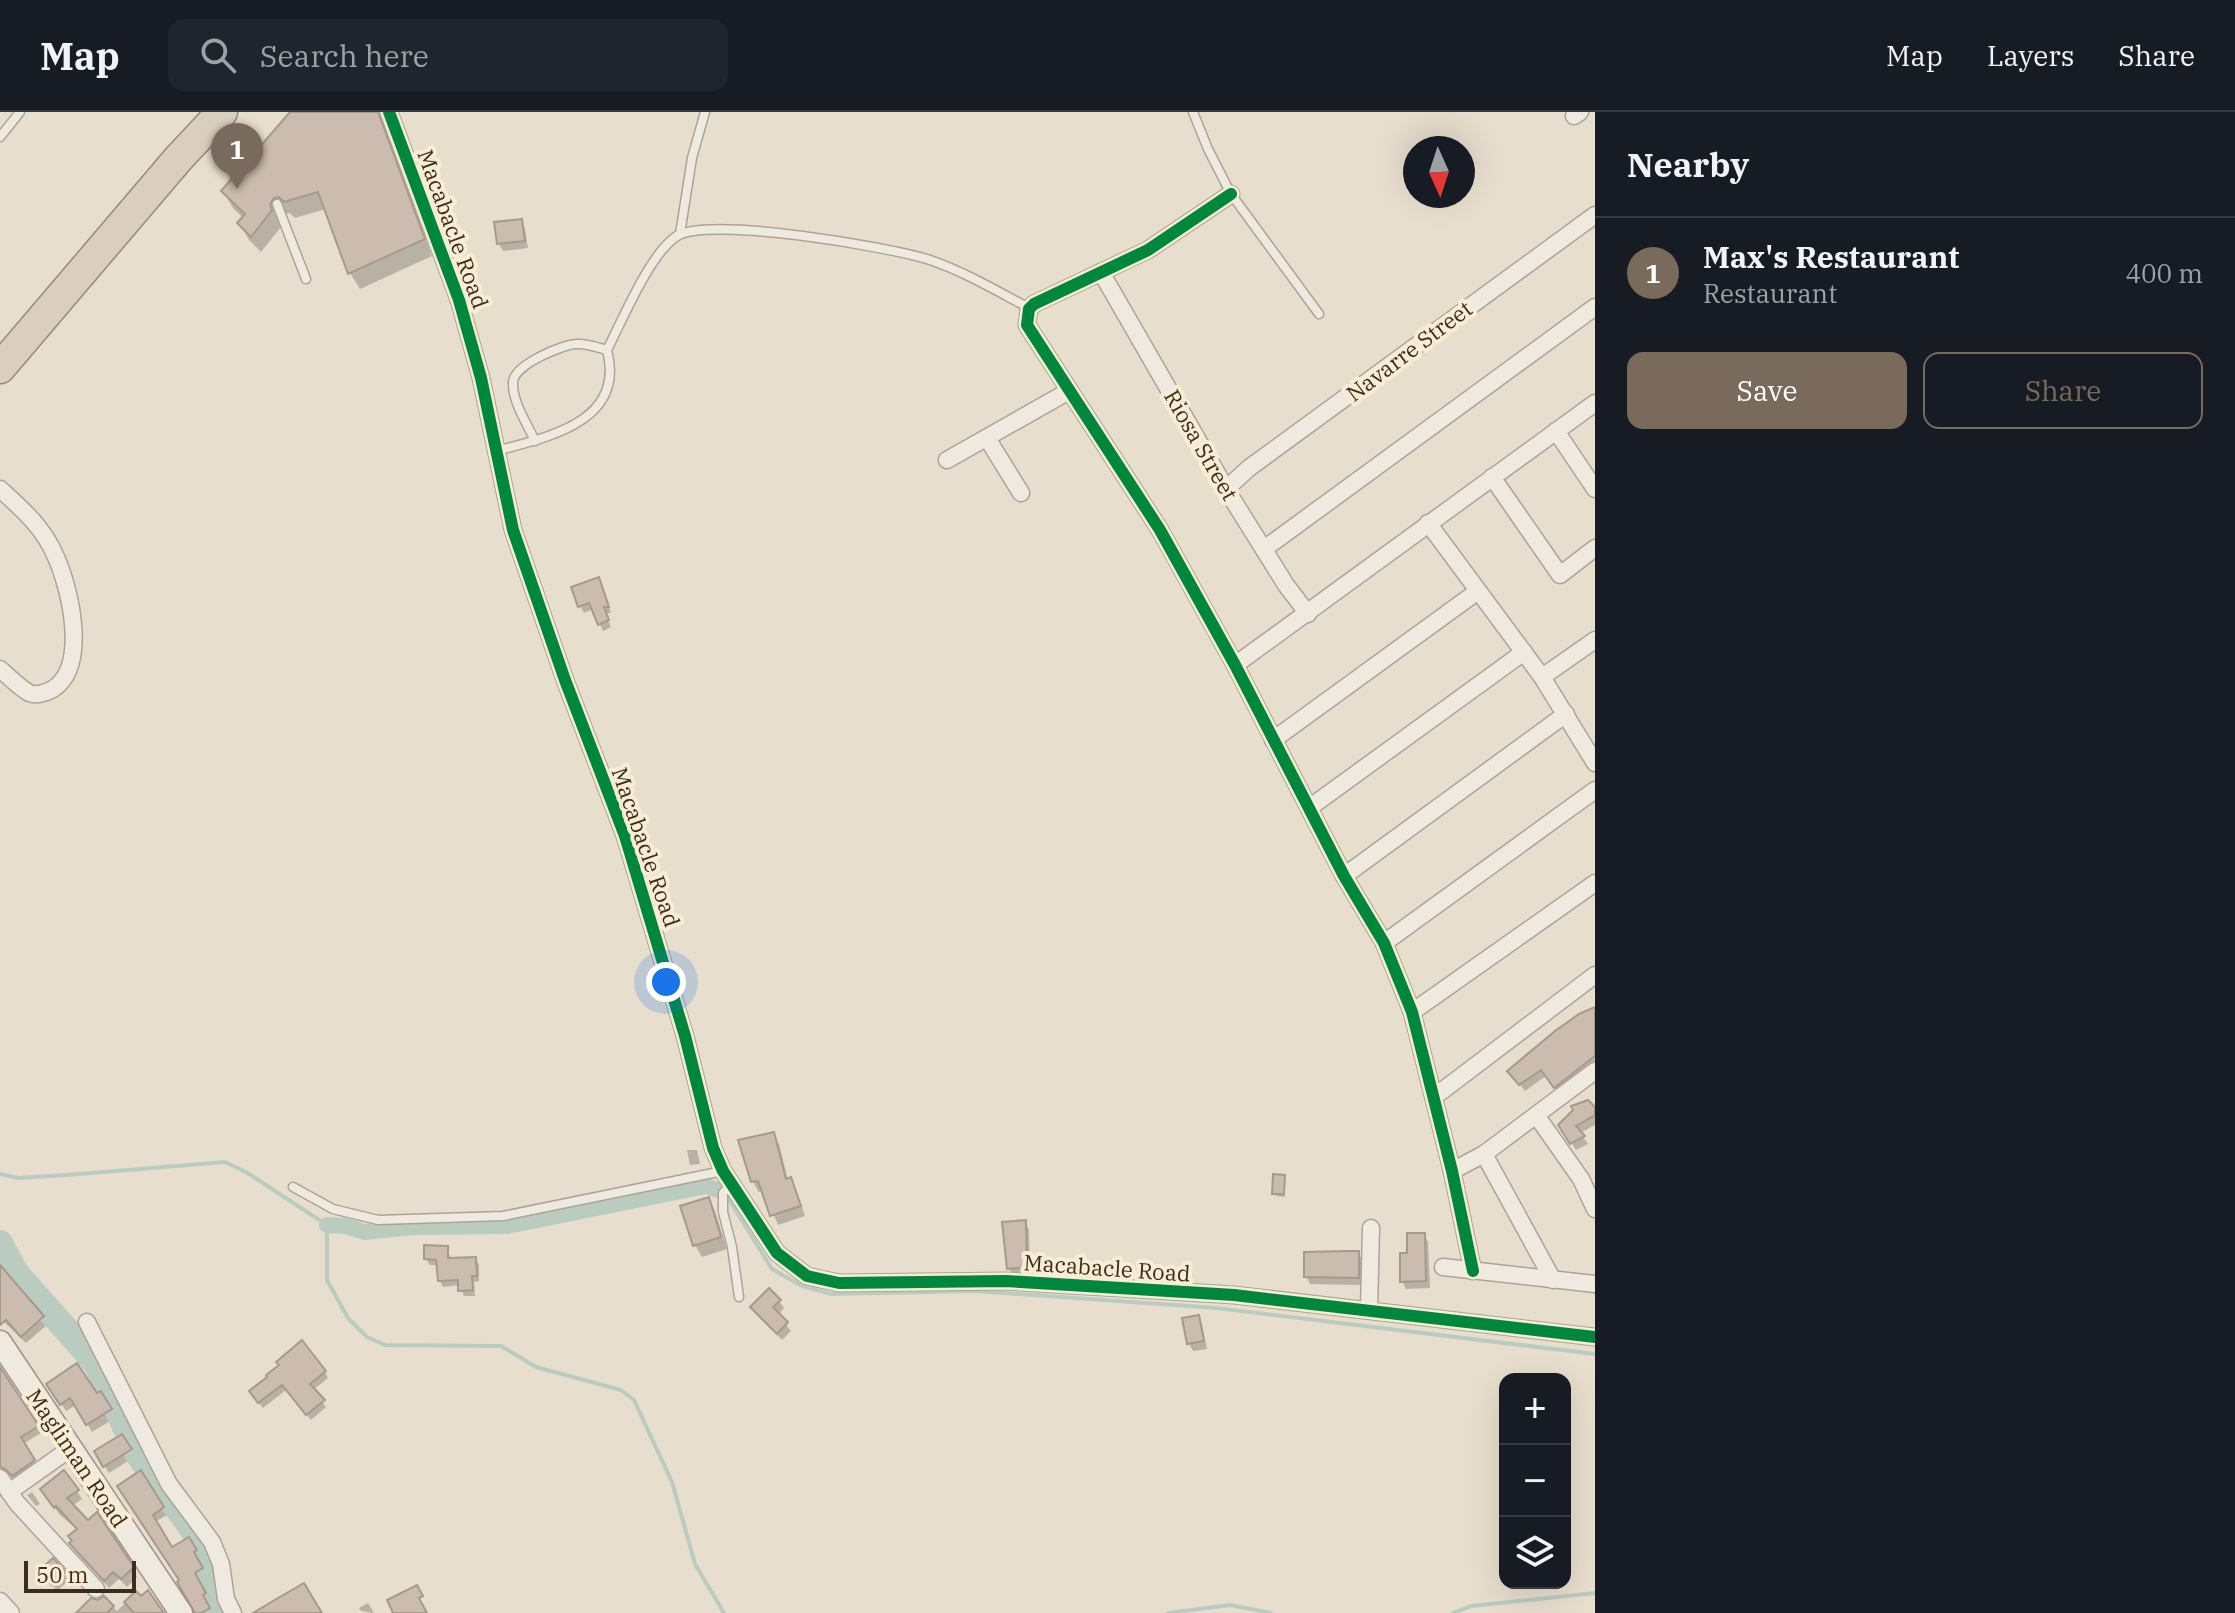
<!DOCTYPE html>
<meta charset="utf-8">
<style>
body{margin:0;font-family:"IBM Plex Serif",serif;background:#20242c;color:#f1f3f6}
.controls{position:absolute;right:24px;bottom:24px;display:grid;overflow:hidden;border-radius:16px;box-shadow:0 8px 32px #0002}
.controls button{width:72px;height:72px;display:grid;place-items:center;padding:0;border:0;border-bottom:2px solid #363941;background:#171b24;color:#f1f3f6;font:40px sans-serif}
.compass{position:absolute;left:1403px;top:24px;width:72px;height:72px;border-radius:50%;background:#171b24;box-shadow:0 8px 32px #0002;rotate:177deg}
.scale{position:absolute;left:24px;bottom:20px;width:112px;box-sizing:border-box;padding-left:8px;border:4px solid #3d2c1e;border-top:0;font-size:22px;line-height:28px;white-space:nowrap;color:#3d2c1e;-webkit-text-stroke:6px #f8edd4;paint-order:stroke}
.you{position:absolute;left:666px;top:870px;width:28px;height:28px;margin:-20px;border:6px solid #fff;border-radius:50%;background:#1a73e8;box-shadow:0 0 0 12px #1a73e833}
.badge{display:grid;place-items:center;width:52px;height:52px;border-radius:50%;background:#796a5c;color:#fff;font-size:26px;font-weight:700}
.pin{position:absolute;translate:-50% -66px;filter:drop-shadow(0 2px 4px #0008)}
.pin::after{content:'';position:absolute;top:42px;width:28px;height:24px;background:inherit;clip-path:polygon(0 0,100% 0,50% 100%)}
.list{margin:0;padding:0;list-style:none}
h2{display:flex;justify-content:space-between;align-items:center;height:104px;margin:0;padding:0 32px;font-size:34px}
h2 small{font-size:26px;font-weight:400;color:#9ea1a6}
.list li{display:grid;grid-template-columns:52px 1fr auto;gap:24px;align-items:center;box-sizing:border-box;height:112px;padding:0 32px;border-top:2px solid #363941}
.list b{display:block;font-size:30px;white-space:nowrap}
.list p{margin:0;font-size:26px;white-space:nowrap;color:#9ea1a6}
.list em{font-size:26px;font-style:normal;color:#9ea1a6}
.actions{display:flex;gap:16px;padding:24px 32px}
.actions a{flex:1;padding:18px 0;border:2px solid #796a5c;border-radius:16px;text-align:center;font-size:28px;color:#796a5c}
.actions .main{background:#796a5c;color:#fff}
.icon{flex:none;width:44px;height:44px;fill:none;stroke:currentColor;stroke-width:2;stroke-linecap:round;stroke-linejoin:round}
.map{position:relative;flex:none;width:1595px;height:1501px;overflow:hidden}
header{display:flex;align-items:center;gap:48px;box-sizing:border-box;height:112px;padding:0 40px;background:#171b24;border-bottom:2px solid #363941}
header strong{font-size:38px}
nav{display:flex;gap:44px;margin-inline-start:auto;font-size:28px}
.search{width:560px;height:72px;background:#20242c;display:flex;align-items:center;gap:20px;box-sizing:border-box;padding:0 28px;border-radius:16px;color:#9ea1a6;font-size:30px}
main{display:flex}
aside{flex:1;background:#171b24}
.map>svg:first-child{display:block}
.shadow{fill:#0003}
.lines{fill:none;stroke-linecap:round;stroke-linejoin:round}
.stream{stroke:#baccc0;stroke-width:4}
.canal{stroke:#baccc0;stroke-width:16}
.river{stroke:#baccc0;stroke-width:26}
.building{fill:#ccbcaf;stroke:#a8998d;stroke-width:2}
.lane-casing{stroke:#ada397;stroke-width:11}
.street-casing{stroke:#ada397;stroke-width:19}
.secondary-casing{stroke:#9d9387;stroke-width:25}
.highway-casing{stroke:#93897e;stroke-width:33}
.lane{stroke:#efeae0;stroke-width:8}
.street{stroke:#efeae0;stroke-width:16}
.secondary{stroke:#efeae0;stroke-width:22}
.highway{stroke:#dacfbf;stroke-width:30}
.cycleway-casing{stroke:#f8edd4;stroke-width:17}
.cycleway{stroke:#00873e;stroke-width:12}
.labels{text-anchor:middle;stroke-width:8;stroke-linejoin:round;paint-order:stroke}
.street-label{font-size:22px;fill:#3d2c1e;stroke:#f8edd4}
</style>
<header>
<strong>Map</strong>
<div class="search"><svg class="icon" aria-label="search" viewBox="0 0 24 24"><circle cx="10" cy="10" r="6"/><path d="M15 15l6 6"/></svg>Search here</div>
<nav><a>Map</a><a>Layers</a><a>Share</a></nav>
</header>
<main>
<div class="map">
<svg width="1595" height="1501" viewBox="0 0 1595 1501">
<rect width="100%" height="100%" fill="#e8dece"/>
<g class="shadow">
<path d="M294 0H380L432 144 360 177 350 161 326 97 295 106 290 101 283 102 278 109 280 116 261 140 249 128 240 112 244 107 233 96 223 79 254 55Z"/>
<path d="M521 109 525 117 528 136 503 139 499 132Z"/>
<path d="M602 474 611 501H605L611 515 603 519 593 497 584 501 580 494Z"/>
<path d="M1595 897V954L1560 982 1546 964 1525 979 1510 960Z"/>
<path d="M1595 998V1013L1580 1021 1588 1032 1576 1038 1560 1013Z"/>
<path d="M773 1022 779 1032 788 1068H790L796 1078 805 1104 778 1113 764 1079 759 1080 753 1070Z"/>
<path d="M687 1038H697L700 1052 690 1053Z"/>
<path d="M1284 1065 1285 1085 1276 1084 1274 1081Z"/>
<path d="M708 1087 715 1099 727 1137 702 1145 695 1133Z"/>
<path d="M1025 1110 1029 1118 1030 1163 1013 1164 1009 1156Z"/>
<path d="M1424 1123 1428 1130 1430 1176 1406 1177 1402 1169 1409 1143Z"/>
<path d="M447 1136 451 1148 475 1147 479 1153V1169L474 1170 475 1184H464L460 1173 443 1175 440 1169 438 1153H430L426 1147Z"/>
<path d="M1358 1141 1363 1149 1362 1173 1310 1172 1306 1164Z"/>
<path d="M0 1144 9 1158 5 1162 47 1213 26 1231 0 1206Z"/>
<path d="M779 1189 784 1196 778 1203 791 1219 782 1228 752 1196Z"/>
<path d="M1198 1205 1202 1213 1207 1237 1193 1239 1189 1232Z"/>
<path d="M0 1259 41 1321 23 1332 37 1355 17 1370 8 1362 0 1349Z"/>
<path d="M325 1260 328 1266 313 1278 326 1295 311 1308 286 1278 263 1296 255 1286 270 1266Z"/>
<path d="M49 1272 96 1284 100 1281 115 1306 92 1320 76 1293 66 1299Z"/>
<path d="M122 1324 134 1345 109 1361 96 1340Z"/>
<path d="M140 1361 167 1403 155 1410 171 1438 189 1428 199 1446 197 1447 206 1463 197 1469 209 1489 205 1491 211 1501H197L182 1469 124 1381Z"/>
<path d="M77 1379 82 1387 72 1394 132 1457 137 1465 127 1475 119 1467 109 1476 76 1440 71 1432 78 1418 60 1403 47 1385Z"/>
<path d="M32 1380 40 1392 36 1394 27 1383Z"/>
<path d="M64 1461 68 1469 57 1479 46 1464Z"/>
<path d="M136 1481 162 1501H79L104 1487 117 1499Z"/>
<path d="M368 1491 374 1501 361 1499 359 1496Z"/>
</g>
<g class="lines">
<g class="stream">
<path d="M0 1062 18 1066 67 1063 225 1050 246 1060 327 1113V1168L348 1206 367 1225 385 1233 501 1234 536 1255 621 1278 634 1288 672 1370 695 1452 724 1501"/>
<path d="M718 1078 728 1086 772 1157 802 1174 831 1182 976 1179 1216 1196 1595 1242"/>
<path d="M452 1114H508"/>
<path d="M1168 1501 1230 1493 1271 1501"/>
<path d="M1453 1501 1471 1494 1595 1481"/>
</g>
<path class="canal" d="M327 1113 346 1114 364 1120 412 1115 508 1114 706 1074 718 1078"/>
<path class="river" d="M0 1131 16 1161 96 1251 137 1341 204 1433 215 1501"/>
</g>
<g class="building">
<path d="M290 0H378L425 127 348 162 318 80 284 90 279 85 274 86 270 92 272 98 251 125 237 111 245 102 221 79 242 55 247 57 252 54 251 45Z"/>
<path d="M522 107 525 129 497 132 494 110Z"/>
<path d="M599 465 609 495H604L609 508 598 513 589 491 578 495 571 475Z"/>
<path d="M1595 895V944L1554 976 1541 958 1519 973 1507 959 1555 919 1579 902Z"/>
<path d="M1588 988 1595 995V1003L1576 1014 1585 1024 1570 1032 1558 1013 1573 998 1571 994Z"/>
<path d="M774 1020 786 1067 791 1065 801 1094 770 1104 758 1069 751 1070 738 1028Z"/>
<path d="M1273 1062 1285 1063 1284 1082H1272Z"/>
<path d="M709 1085 721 1125 693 1134 680 1094Z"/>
<path d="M1026 1108 1027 1155 1007 1157 1002 1110Z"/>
<path d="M1407 1121H1425L1426 1169 1400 1170V1141H1407Z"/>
<path d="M424 1133 448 1134V1146L476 1145 477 1164H472L473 1178 458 1179V1168L438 1169 436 1148 424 1147Z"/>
<path d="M1348 1139H1359V1166L1304 1165V1140Z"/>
<path d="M0 1153 44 1204 21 1225 6 1208 0 1213Z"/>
<path d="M769 1176 781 1188 773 1195 788 1210 777 1222 750 1195Z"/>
<path d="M1199 1203 1204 1229 1187 1232 1182 1206Z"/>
<path d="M302 1228 326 1259 310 1272 325 1288 306 1303 282 1273 258 1291 249 1279 267 1265 266 1263 279 1253 276 1250Z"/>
<path d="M77 1251 97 1281 101 1279 112 1297 86 1313 70 1286 60 1293 46 1272Z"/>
<path d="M0 1255 39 1314 21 1325 35 1348 12 1364 5 1357 0 1355Z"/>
<path d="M122 1322 132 1337 103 1355 94 1339Z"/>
<path d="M64 1358 79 1378 67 1386 88 1408 97 1400 134 1455 121 1467 113 1460 104 1469 69 1431 72 1429 68 1424 77 1417 56 1394 54 1396 40 1377Z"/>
<path d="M141 1358 164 1395 153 1403 172 1435 189 1425 197 1438 194 1440 203 1456 195 1461 206 1481 203 1483 210 1496 201 1501H195L177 1470 179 1468 117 1374Z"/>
<path d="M53 1446 66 1460 52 1473 44 1464 48 1460 43 1455Z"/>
<path d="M304 1471 322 1501H253L278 1486Z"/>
<path d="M417 1473 423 1484 419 1486 427 1501H393L387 1488Z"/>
<path d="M148 1478 164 1501H134L124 1490 136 1479 141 1484Z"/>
<path d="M104 1484 114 1494 107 1501H76L91 1486 98 1488Z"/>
</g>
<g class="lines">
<g class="lane-casing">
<g id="lane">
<path d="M1193 0 1208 37 1231 82 1319 202"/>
<path d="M211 19 246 50"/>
<path d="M0 25 20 0"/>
<path d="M277 92 306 167"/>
<path d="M680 122 692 46 705 0"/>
<path d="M535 329C527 311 512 290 513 270 514 253 561 233 576 232 586 231 597 235 607 238"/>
<path d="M496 339C548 325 626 310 607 238 622 209 650 141 677 124 709 104 890 135 930 148 965 160 997 179 1029 196"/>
<path d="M731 1072 723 1081V1100L732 1135 739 1185"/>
<path d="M293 1075 333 1097 378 1108 503 1104 723 1059"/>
</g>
</g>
<g class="street-casing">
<g id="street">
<path d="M389 0 459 188 481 266 513 418 565 568 625 724 685 924 713 1036 723 1059 777 1141 807 1164 839 1171 1006 1169 1234 1183 1595 1225"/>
<path d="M1574 4 1580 0"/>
<path d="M1231 82 1148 138 1034 192 1029 197 1027 213 1160 418 1235 553 1344 764 1384 831 1412 900 1452 1059 1473 1159"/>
<path d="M1101 160 1226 377 1286 473 1308 502"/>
<path d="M1556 319 1595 377"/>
<path d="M987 326 1021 381"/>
<path d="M947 348 1069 279"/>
<path d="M1492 365 1560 463 1595 436"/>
<path d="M0 377C22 397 43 415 55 443 70 475 89 554 53 577 46 581 36 584 29 581 19 575 9 565 0 557"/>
<path d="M1226 377 1249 356 1595 103"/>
<path d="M1428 411 1542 565 1595 651"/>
<path d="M1264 437 1595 195"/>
<path d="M1235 553 1595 291"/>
<path d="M1542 565 1595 528"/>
<path d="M1273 628 1478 479"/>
<path d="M1309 696 1524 540"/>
<path d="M1344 764 1566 602"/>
<path d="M1384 831 1595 678"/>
<path d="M1412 900 1595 771"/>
<path d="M1434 985 1595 863"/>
<path d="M1536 1003 1581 1067 1595 1097"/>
<path d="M1484 1042 1553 1168"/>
<path d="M1452 1059 1484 1042 1595 959"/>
<path d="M1443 1155 1595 1172"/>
<path d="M1369 1198 1371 1116"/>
<path d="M87 1210 169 1372 212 1430 221 1452 226 1487 233 1501"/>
<path d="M0 1366 17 1391 96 1477"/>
<path d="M9 1380 71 1336"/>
<path d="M0 1489 11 1501"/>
</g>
</g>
<g class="secondary-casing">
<path id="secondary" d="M0 1230 181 1501"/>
</g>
<g class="highway-casing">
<path id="highway" d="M0 256 178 47 222 0"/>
</g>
<use href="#lane" class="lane"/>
<use href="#street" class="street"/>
<use href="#secondary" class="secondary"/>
<use href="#highway" class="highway"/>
<g class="cycleway-casing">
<g id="cycleway">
<path d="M389 0 459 188 481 266 513 418 565 568 625 724 685 924 713 1036 723 1059 777 1141 807 1164 839 1171 1006 1169 1234 1183 1595 1225"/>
<path d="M1231 82 1148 138 1034 192 1029 197 1027 213 1160 418 1235 553 1344 764 1384 831 1412 900 1452 1059 1473 1159"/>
</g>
</g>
<use href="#cycleway" class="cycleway"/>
</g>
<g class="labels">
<g class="street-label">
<text transform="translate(453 117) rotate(70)" y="8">Macabacle Road</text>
<text transform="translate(1409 239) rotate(-37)" y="8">Navarre Street</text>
<text transform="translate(1201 333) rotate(60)" y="8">Riosa Street</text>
<text transform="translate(646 735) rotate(71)" y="8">Macabacle Road</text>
<text transform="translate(1107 1156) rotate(4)" y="8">Macabacle Road</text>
<text transform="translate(77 1346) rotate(56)" y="8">Magliman Road</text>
</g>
</g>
</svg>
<div class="controls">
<button>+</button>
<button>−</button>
<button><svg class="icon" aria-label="layers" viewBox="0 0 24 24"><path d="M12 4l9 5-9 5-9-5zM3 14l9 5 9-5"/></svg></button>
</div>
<svg class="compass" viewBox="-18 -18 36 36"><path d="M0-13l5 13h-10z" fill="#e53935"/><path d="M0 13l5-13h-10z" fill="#9ea1a6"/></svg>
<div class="scale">50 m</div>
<div class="you"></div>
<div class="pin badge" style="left:237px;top:77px">1</div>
</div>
<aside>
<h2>Nearby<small></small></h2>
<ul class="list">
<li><span class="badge">1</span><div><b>Max's Restaurant</b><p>Restaurant</p></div><em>400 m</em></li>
</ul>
<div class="actions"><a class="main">Save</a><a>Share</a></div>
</aside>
</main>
